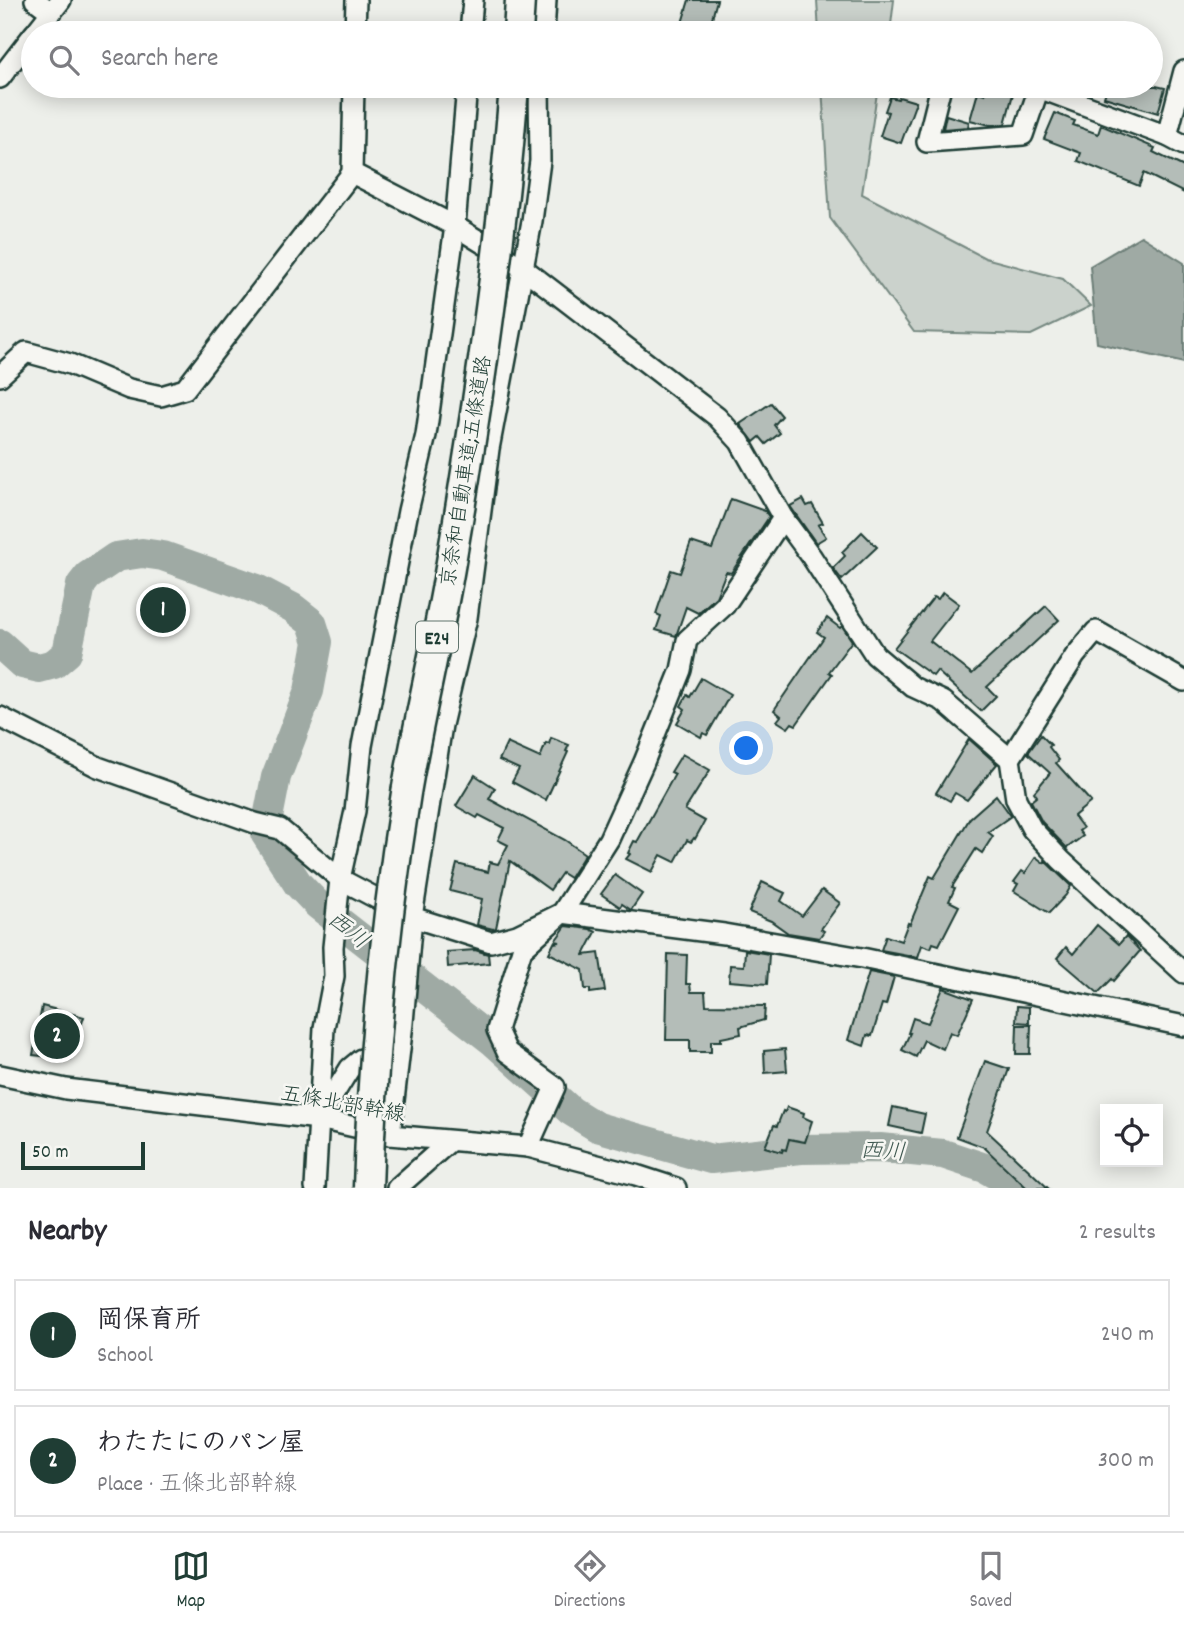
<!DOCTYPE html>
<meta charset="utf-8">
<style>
body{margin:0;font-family:Dekko,"Klee One",sans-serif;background:#f2f2f3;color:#2b2b33}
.controls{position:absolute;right:21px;bottom:21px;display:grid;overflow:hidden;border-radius:0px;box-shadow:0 4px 18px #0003}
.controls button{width:63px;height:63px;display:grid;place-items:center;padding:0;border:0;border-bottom:2px solid #e1e1e2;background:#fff;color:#2b2b33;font:35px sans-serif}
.scale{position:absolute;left:21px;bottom:18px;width:124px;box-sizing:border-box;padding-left:7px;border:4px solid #1f3d34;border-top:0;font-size:19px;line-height:24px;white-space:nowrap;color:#1f3d34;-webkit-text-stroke:5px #f6f6f2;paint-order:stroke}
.you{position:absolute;left:747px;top:749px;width:24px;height:24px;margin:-18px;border:5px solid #fff;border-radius:50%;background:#1a73e8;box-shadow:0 0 0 10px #1a73e833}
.badge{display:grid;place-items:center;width:46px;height:46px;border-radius:50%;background:#1f3d34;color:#fff;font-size:23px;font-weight:700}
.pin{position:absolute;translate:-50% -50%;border:4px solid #fff;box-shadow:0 2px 7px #0006}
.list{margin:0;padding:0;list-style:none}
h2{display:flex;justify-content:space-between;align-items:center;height:91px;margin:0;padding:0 28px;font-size:30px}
h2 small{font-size:23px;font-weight:400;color:#7c7c81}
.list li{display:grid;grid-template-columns:46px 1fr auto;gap:21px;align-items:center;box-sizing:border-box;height:112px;margin:0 14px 14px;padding:0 14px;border:2px solid #e1e1e2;border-radius:0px}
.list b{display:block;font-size:26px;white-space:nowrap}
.list p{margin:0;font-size:23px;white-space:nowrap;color:#7c7c81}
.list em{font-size:23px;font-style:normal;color:#7c7c81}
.icon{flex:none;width:38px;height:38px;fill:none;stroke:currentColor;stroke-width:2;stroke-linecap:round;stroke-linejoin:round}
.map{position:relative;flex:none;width:1184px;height:1188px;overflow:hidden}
.search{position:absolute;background:#fff;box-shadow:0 4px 18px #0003;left:21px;right:21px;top:21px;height:77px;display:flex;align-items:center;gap:18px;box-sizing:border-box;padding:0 24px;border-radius:38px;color:#7c7c81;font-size:26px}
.sheet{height:343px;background:#fff}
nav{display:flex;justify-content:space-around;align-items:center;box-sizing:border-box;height:98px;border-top:2px solid #e1e1e2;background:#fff;font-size:19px;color:#7c7c81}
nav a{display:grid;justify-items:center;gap:4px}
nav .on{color:#1f3d34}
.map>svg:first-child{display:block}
.green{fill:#cbd2cc;stroke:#758880;stroke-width:2}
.water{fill:#9faaa4;stroke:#6c7e77;stroke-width:2}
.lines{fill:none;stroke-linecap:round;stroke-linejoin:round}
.river{stroke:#9faaa4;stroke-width:30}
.building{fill:#b4bdb8;stroke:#1f3d34;stroke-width:2}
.minor-casing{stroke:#1f3d34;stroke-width:24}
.highway-casing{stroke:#1f3d34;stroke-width:33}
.minor{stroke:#f6f6f2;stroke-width:19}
.highway{stroke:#f6f6f2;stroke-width:28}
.highway-bridge-casing{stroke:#1f3d34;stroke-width:33;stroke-linecap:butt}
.highway-bridge{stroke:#f6f6f2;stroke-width:28}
.labels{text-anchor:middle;stroke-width:5;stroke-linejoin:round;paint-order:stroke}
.shield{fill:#f6f6f2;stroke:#60746d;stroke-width:2}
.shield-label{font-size:19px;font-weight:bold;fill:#1f3d34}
.street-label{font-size:21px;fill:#1f3d34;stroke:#f6f6f2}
.water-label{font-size:23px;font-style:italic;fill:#3f5850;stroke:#f6f6f2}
</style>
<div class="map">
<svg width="1184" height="1188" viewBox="0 0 1184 1188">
<rect width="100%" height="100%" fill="#edefea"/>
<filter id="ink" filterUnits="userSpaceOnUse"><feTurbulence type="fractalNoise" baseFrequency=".0143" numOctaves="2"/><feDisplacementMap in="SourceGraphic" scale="14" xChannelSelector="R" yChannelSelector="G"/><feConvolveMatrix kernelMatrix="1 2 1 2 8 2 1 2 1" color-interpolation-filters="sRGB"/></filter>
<g filter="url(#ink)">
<g class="green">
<path d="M817 0H894L890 33H819Z"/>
<path d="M822 86H878L862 194 985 258 1063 279 1091 306 1031 335 914 332 830 218Z"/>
</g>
<path class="water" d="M1141 236 1184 263V363L1097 343 1090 266Z"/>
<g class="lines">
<path class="river" d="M0 644 22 664 39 668 54 664 67 653 81 585 88 576 116 557 142 553 163 556 257 589 293 608 312 623 318 642 309 691 276 777 265 833 298 884 318 905 494 1042 571 1111 597 1127 711 1159 801 1149 880 1148 943 1154 985 1168 1019 1188"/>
</g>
<g class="building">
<path d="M689 0H717L708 33H679Z"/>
<path d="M987 86 1014 90 1005 124 990 125 970 120 978 92 985 94Z"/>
<path d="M1108 86H1156L1165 88 1158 113 1104 97Z"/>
<path d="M890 97 898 99 899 97 916 102 901 143 880 136 888 112 885 111Z"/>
<path d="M1055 113 1075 121 1073 125 1098 134 1101 125 1155 148 1153 152 1184 167V193L1144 173 1139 186 1078 161 1081 153 1044 139Z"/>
<path d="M946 115 969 122 968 127 943 129Z"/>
<path d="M771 403 782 416 774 425 780 433 766 444 760 437 754 442 740 424Z"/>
<path d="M731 499 765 511 769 517 731 573 726 572 716 597 698 613 686 607 676 636 656 630 661 616 656 614 671 570 680 573 691 542 712 549Z"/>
<path d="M803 499 807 506 812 504 823 523 818 525 826 537 816 543 790 506Z"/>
<path d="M862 532 877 547 842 580 833 568 845 556 842 552Z"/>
<path d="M943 592 959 604 930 641 972 674 1046 606 1059 620 987 687 996 696 981 711 937 671 933 676 894 648 934 597 938 599Z"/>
<path d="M827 618 840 628 842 626 852 641 829 672 832 674 796 725 792 723 788 728 777 721 781 716 774 710 824 637 817 632Z"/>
<path d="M701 678 730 695 707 735 703 733 701 737 677 723 685 709 681 706 687 695 690 697Z"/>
<path d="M1041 735 1051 745 1049 747 1059 760 1056 763 1091 802 1074 816 1083 828 1079 831 1083 836 1067 848 1042 822 1031 801 1037 796 1034 792 1050 773 1028 753Z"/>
<path d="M551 738 569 745 566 751 568 752 546 800 512 782 519 769 499 760 507 743 540 758 546 743 549 744Z"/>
<path d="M969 739 997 764 967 800 955 793 950 801 936 793Z"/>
<path d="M682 754 710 770 685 810 705 821 695 839 694 838 691 842 687 840 675 862 661 855 652 872 626 859 630 854 628 853 634 841 637 842 675 774 671 772Z"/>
<path d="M475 775 495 788 489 799 565 840 585 854 570 878 562 873 550 890 510 861 496 928 493 929 477 925 482 899 450 891 457 864 488 872 490 862 498 864 508 845 498 840 504 828 479 815 477 818 456 806Z"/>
<path d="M996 795 1011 816 988 832 993 836 982 853 976 849 952 887 955 888 949 901 959 906 939 945 933 943 931 948 922 945 918 957 881 950 886 936 901 941 908 923 910 924 930 876 934 878 970 818Z"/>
<path d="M1036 857 1044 863 1045 861 1071 886 1066 895 1049 913 1014 891 1018 884 1014 882 1022 871 1025 873Z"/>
<path d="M615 875 642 894 631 910 622 904 620 907 601 894Z"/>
<path d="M762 882 785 893 781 901 802 916 822 890 840 903 821 929 824 931 819 938 788 933 771 921 749 912Z"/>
<path d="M1097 925 1119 944 1126 936 1140 951 1114 981 1112 979 1098 993 1057 958 1066 947 1073 954Z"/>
<path d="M566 926 590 929 596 932 584 955 599 953 605 991 590 993V989H585L583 970 549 953 554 943 560 942 555 941Z"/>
<path d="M475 950 488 954 489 963 448 967 447 952Z"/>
<path d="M745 950 769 954 767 984 729 981 730 965 744 966Z"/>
<path d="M668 954 687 955 686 984H690L691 992H705L706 1005 765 1006 764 1020 740 1027 741 1034 721 1038V1041H711V1052H690V1040H666Z"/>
<path d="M869 972 894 977 886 1005 882 1004 872 1036 867 1035 864 1046 848 1040Z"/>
<path d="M943 988 973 999 957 1035 950 1032 943 1049 924 1040 916 1057 902 1050 910 1033H908L913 1018 928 1023Z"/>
<path d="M42 1006 84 1017 70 1059 33 1055Z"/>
<path d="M1017 1006 1029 1007V1023L1016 1022Z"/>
<path d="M1017 1025H1031L1030 1054H1016Z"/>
<path d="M785 1049 787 1071 765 1073 764 1051Z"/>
<path d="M985 1061 1009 1069 987 1131 1048 1188H1027L984 1147 957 1137Z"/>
<path d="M787 1107 804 1113 803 1117 812 1121 805 1142 789 1139 786 1150 783 1149 782 1152 765 1147 774 1125 777 1126 783 1111 785 1112Z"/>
<path d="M893 1107 925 1114 921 1133 889 1126Z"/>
</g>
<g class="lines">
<g class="minor-casing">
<g id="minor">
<path d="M35 0 51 12"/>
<path d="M35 33 61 0"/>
<path d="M355 33 356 0"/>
<path d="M470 33 473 0"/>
<path d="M544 33 546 0"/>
<path d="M0 78 33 35"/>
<path d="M354 86 352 173 455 226 523 268 717 417 740 442 783 518 811 556 875 655 913 687 943 701 1010 759"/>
<path d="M941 86 927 142 1023 135 1039 88 1032 86"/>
<path d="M1039 88 1167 136 1184 145"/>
<path d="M1167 136 1184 71"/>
<path d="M0 376 26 352 70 364 129 389 161 396 185 389 352 173"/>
<path d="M1184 681 1096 631 1075 656 1010 759 1016 799 1032 829 1061 860 1184 973"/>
<path d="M0 717 98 767 255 823 280 829 340 879 412 917 491 942 517 935 562 913 724 934 862 958 1184 1026"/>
<path d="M0 1075 66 1089 319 1119 390 1135 528 1147 636 1175 676 1188"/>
<path d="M321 1115 350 1068 361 1059 387 1054"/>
<path d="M390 1135 403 1023 412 917 442 725 467 618 489 449 532 221 540 161 539 86"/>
<path d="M528 1147 555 1087 507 1052 497 1030 522 949 562 913 609 839 644 762 681 670 687 640 725 605 783 518"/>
<path d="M315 1188 324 1028 334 976 333 947 340 879 355 811 362 746 408 511 426 435 455 226 467 86"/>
<path d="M397 1188 449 1142"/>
</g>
</g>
<g class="highway-casing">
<path id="highway" d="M518 33 520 0"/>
</g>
<use href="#minor" class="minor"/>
<use href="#highway" class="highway"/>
<g class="highway-bridge-casing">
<path id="highway-bridge" d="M368 1188C372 1055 385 924 406 793 419 716 438 640 451 562 478 405 502 245 514 86"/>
</g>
<use href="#highway-bridge" class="highway-bridge"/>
</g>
</g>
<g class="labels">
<rect class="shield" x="416" y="621.5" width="42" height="31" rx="5"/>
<g class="shield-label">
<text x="437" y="644">E24</text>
</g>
<g class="street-label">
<text transform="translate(465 471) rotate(-81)" y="7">京奈和自動車道;五條道路</text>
<text transform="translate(343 1103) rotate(10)" y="7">五條北部幹線</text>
</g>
<g class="water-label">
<text transform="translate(349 929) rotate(38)" y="8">西川</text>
<text transform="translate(883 1150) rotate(3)" y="8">西川</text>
</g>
</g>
</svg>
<div class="controls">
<button><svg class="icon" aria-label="locate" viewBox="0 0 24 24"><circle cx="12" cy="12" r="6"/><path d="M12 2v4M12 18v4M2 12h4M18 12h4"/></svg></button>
</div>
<div class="scale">50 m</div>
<div class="you"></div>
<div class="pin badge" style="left:163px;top:610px">1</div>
<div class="pin badge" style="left:57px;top:1036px">2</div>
<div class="search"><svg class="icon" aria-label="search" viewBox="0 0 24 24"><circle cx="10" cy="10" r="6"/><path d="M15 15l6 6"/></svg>Search here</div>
</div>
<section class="sheet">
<h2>Nearby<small>2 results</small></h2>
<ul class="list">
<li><span class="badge">1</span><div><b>岡保育所</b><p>School</p></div><em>240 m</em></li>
<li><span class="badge">2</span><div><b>わたたにのパン屋</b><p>Place · 五條北部幹線</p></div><em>300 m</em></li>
</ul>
</section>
<nav>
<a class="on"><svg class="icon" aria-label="map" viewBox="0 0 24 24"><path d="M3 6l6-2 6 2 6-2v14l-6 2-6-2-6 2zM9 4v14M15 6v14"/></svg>Map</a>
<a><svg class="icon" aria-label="directions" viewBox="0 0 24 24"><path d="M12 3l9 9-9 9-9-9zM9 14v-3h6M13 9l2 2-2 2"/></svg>Directions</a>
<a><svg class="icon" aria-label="saved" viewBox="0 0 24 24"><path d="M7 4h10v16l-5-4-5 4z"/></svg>Saved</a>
</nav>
